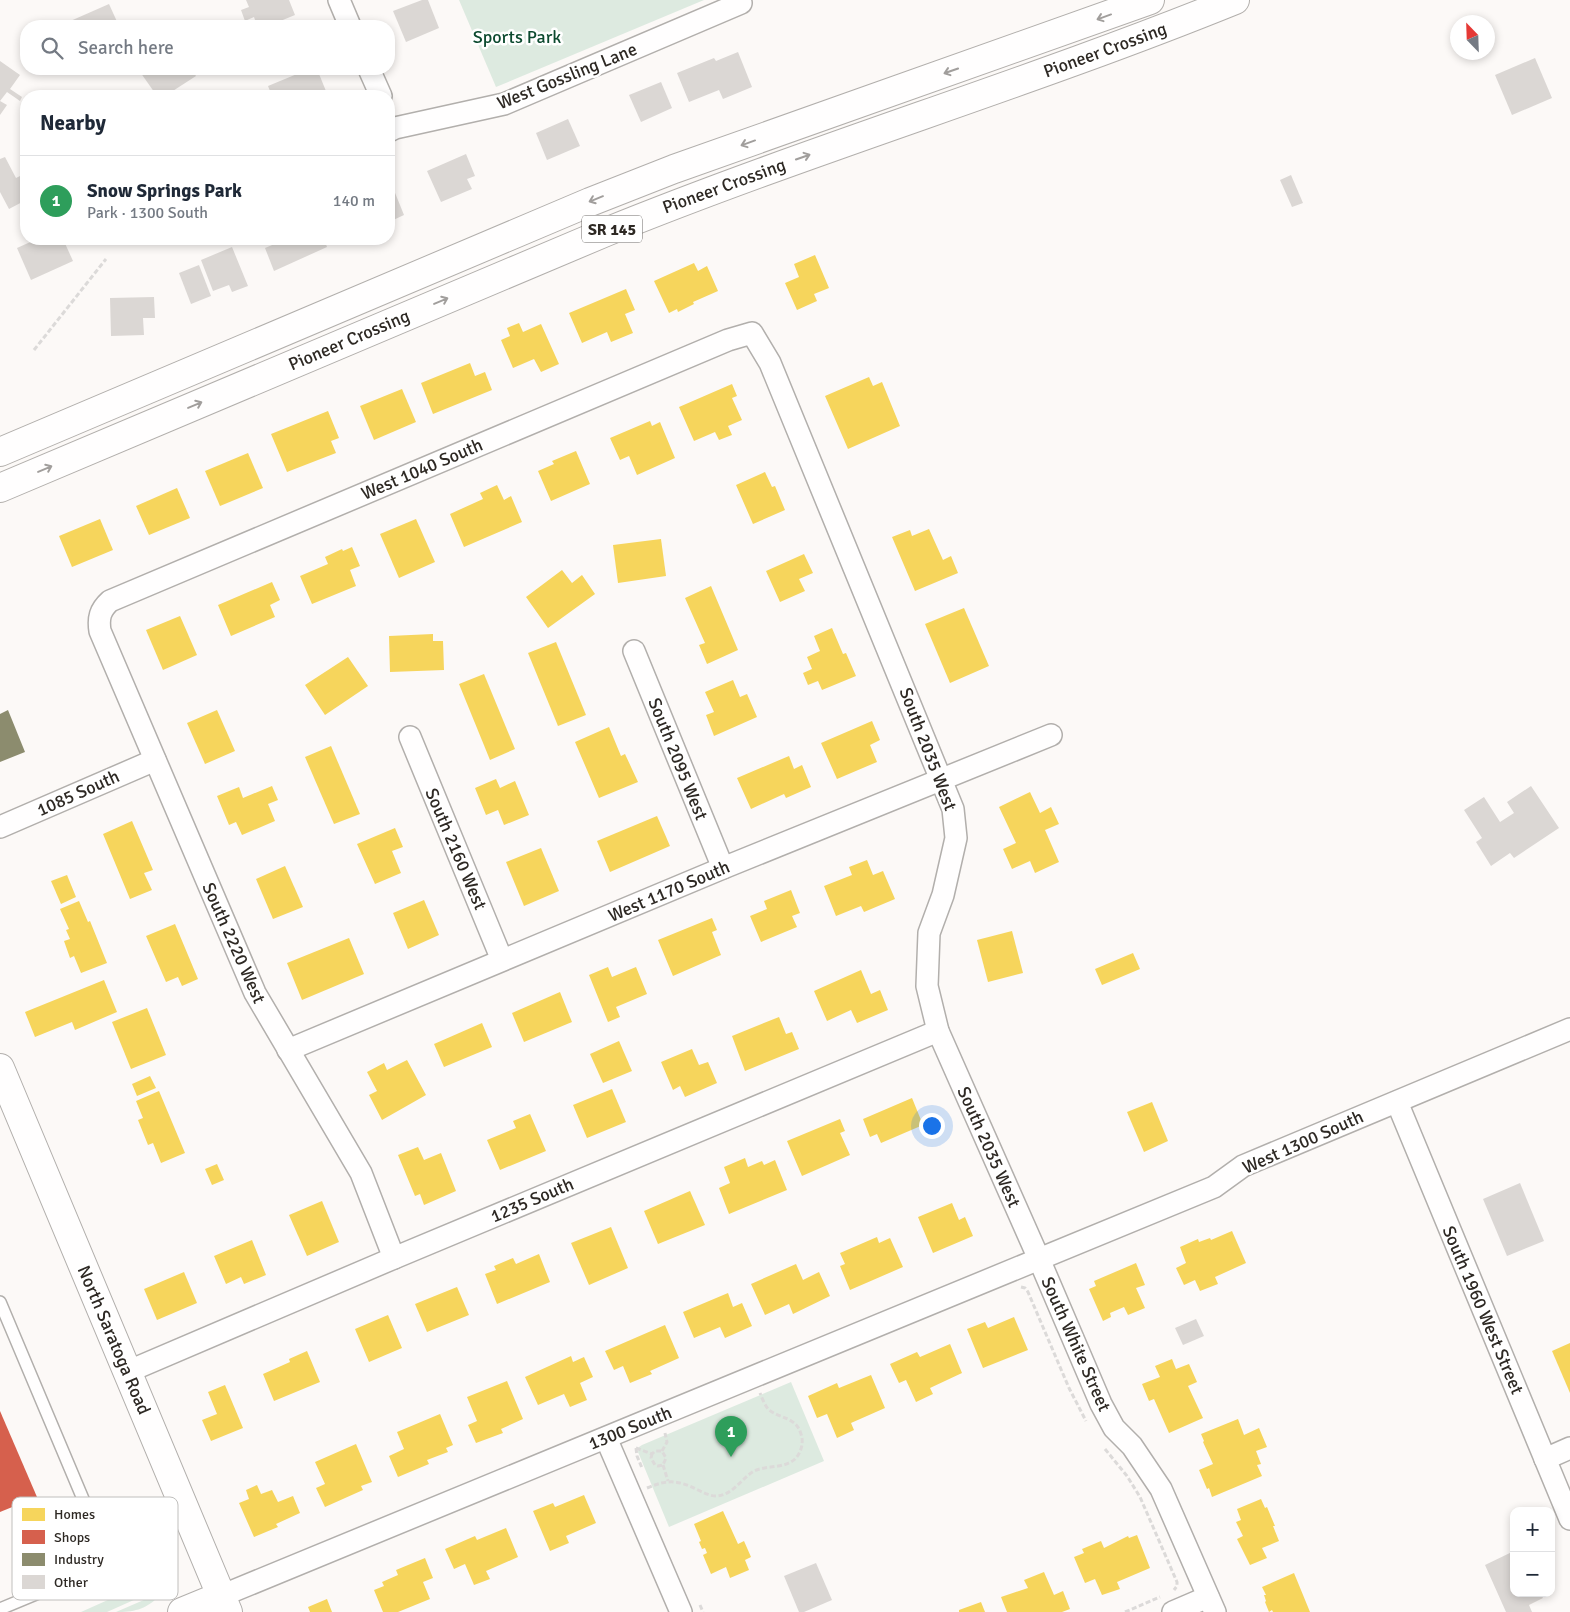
<!DOCTYPE html>
<meta charset="utf-8">
<style>
body{margin:0;font-family:Signika,sans-serif;background:#f6f6f7;color:#1f2937}
.controls{position:absolute;right:15px;bottom:15px;display:grid;overflow:hidden;border-radius:10px;box-shadow:0 2px 8px #0003}
.controls button{width:45px;height:45px;display:grid;place-items:center;padding:0;border:0;border-bottom:1px solid #e0e1e3;background:#fff;color:#1f2937;font:25px sans-serif}
.compass{position:absolute;left:1450px;top:15px;width:45px;height:45px;border-radius:50%;background:#fff;box-shadow:0 2px 8px #0003;rotate:337deg}
.you{position:absolute;left:931px;top:1125px;width:18px;height:18px;margin:-12px;border:4px solid #fff;border-radius:50%;background:#1a73e8;box-shadow:0 0 0 8px #1a73e833}
.badge{display:grid;place-items:center;width:32px;height:32px;border-radius:50%;background:#b45309;color:#fff;font-size:16px;font-weight:700}
.pin{position:absolute;translate:-50% -41px;filter:drop-shadow(0 1px 2px #0008)}
.pin::after{content:'';position:absolute;top:26px;width:18px;height:15px;background:inherit;clip-path:polygon(0 0,100% 0,50% 100%)}
.list{margin:0;padding:0;list-style:none}
h2{display:flex;justify-content:space-between;align-items:center;height:65px;margin:0;padding:0 20px;font-size:21px}
h2 small{font-size:16px;font-weight:400;color:#747a83}
.list li{display:grid;grid-template-columns:32px 1fr auto;gap:15px;align-items:center;box-sizing:border-box;height:90px;padding:0 20px;border-top:1px solid #e0e1e3}
.list b{display:block;font-size:19px;white-space:nowrap}
.list p{margin:0;font-size:16px;white-space:nowrap;color:#747a83}
.list em{font-size:16px;font-style:normal;color:#747a83}
.icon{flex:none;width:28px;height:28px;fill:none;stroke:currentColor;stroke-width:2;stroke-linecap:round;stroke-linejoin:round}
.map{position:relative;flex:none;width:1570px;height:1612px;overflow:hidden}
.search{position:absolute;background:#fff;box-shadow:0 2px 8px #0003;left:20px;top:20px;width:375px;height:55px;display:flex;align-items:center;gap:12px;box-sizing:border-box;padding:0 18px;border-radius:20px;color:#747a83;font-size:19px}
.panel{position:absolute;background:#fff;box-shadow:0 2px 8px #0003;left:20px;top:90px;width:375px;height:155px;border-radius:20px}
.map>svg:first-child{display:block}
.green{fill:#ddeae0}
.homes{fill:#f6d55c}
.shops{fill:#d6604d}
.industry{fill:#8c8c6e}
.building{fill:#dbd7d4}
.lines{fill:none;stroke-linecap:round;stroke-linejoin:round}
.lane-casing{stroke:#b2afac;stroke-width:14}
.street-casing{stroke:#b2afac;stroke-width:24}
.secondary-casing{stroke:#b2afac;stroke-width:30}
.highway-casing{stroke:#b2afac;stroke-width:30}
.path{stroke:#dcdad9;stroke-width:3;stroke-dasharray:5 2.5;stroke-linecap:butt}
.lane{stroke:#fffefe;stroke-width:11}
.street{stroke:#fffefe;stroke-width:21}
.secondary{stroke:#fffefe;stroke-width:28}
.highway{stroke:#fffefe;stroke-width:28}
.oneway{stroke:#a19e9c}
.labels{text-anchor:middle;stroke-width:5;stroke-linejoin:round;paint-order:stroke}
.shield{fill:#fff;stroke:#6d6966;stroke-width:1}
.shield-label{font-size:16px;font-weight:bold;fill:#2e2924}
.park-label{font-size:18px;fill:#0c4a2f;stroke:#fff}
.street-label{font-size:18px;fill:#2e2924;stroke:#fff}
.key{fill:#fff;stroke:#c0bfbd;stroke-width:1}
.key-label{font-size:14px;fill:#2e2924}
</style>
<div class="map">
<svg width="1570" height="1612" viewBox="0 0 1570 1612">
<rect width="100%" height="100%" fill="#fcf9f7"/>
<g class="green">
<path d="M459 0H704L496 87Z"/>
<path d="M791 1382 824 1461 669 1527 638 1452 639 1447 642 1445Z"/>
<path d="M143 1550 155 1578 151 1588 145 1595 107 1612H81L119 1595 108 1574 116 1570 115 1559Z"/>
<path d="M153 1596 158 1597C145 1610 133 1612 116 1612Z"/>
</g>
<g class="homes">
<path d="M815 255 829 288 814 294 817 301 797 310 785 283 799 277 794 264Z"/>
<path d="M694 263 698 271 707 266 718 291 693 302 694 304 678 312 677 309 669 313 654 281Z"/>
<path d="M626 289 635 310 625 314 633 333 611 342 607 332 582 343 569 313Z"/>
<path d="M519 323 523 332 541 324 559 364 541 372 534 359 513 368 501 340 510 336 507 328Z"/>
<path d="M470 363 475 376 485 372 492 390 433 414 421 383Z"/>
<path d="M869 377 873 386 882 382 900 426 848 449 825 396Z"/>
<path d="M732 384 737 396 732 398 742 420 728 426 732 435 719 440 715 432 694 441 679 407Z"/>
<path d="M402 389 416 422 374 440 360 406Z"/>
<path d="M328 411 339 438 331 441 336 453 287 472 271 434Z"/>
<path d="M650 421 652 426 660 422 675 458 637 475 629 456 620 460 610 438Z"/>
<path d="M576 451 590 484 551 501 538 471 554 464 552 461Z"/>
<path d="M248 453 263 488 220 506 205 471Z"/>
<path d="M765 472 772 487 775 486 785 510 753 524 736 485Z"/>
<path d="M497 485 504 500 511 496 522 522 464 547 450 514 483 499 480 493Z"/>
<path d="M177 488 190 518 149 535 136 506Z"/>
<path d="M100 519 113 550 72 567 59 536Z"/>
<path d="M416 519 435 562 399 578 380 534Z"/>
<path d="M929 529 943 560 951 556 958 573 915 591 892 537 910 530 912 536Z"/>
<path d="M661 539 666 576 618 583 613 545Z"/>
<path d="M352 547 360 566 350 570 356 586 312 604 300 576 328 564 325 557 342 549 343 551Z"/>
<path d="M804 554 813 573 799 579 805 591 780 602 766 571Z"/>
<path d="M562 570 572 583 582 575 595 594 548 628 526 597Z"/>
<path d="M272 582 280 600 270 605 275 617 231 636 218 605Z"/>
<path d="M711 586 738 650 707 664 699 645 705 643 685 598Z"/>
<path d="M964 608 989 666 950 683 925 624Z"/>
<path d="M180 616 197 655 163 670 146 630Z"/>
<path d="M832 628 843 654 846 653 856 676 822 690 818 681 808 685 803 673 812 669 807 657 820 651 814 636Z"/>
<path d="M433 634V641H443L444 670 390 672 389 636Z"/>
<path d="M556 642 586 715 558 726 528 653Z"/>
<path d="M348 657 368 686 325 715 305 685Z"/>
<path d="M484 674 515 749 490 760 459 684Z"/>
<path d="M733 680 740 697 747 694 757 717 714 736 706 715 714 712 705 692Z"/>
<path d="M217 710 235 751 205 764 187 723Z"/>
<path d="M872 721 880 740 870 745 877 762 837 779 821 743Z"/>
<path d="M609 727 621 756 625 754 638 782 599 798 575 742Z"/>
<path d="M331 746 360 814 334 824 305 757Z"/>
<path d="M789 756 794 769 802 765 811 787 786 798 784 794 751 809 737 778Z"/>
<path d="M496 779 500 788 515 781 529 815 504 825 498 810 486 815 475 788Z"/>
<path d="M272 786 278 800 268 804 275 821 242 835 236 822 229 825 217 796 239 787 243 798Z"/>
<path d="M1030 792 1040 813 1051 807 1059 824 1045 830 1059 862 1035 873 1030 861 1012 869 1003 849 1016 843 999 807Z"/>
<path d="M657 816 670 846 610 872 597 841Z"/>
<path d="M132 821 153 870 144 873 152 890 130 899 103 834Z"/>
<path d="M395 828 403 847 392 851 401 873 375 884 357 844Z"/>
<path d="M541 848 559 891 524 906 506 862Z"/>
<path d="M867 860 873 875 883 871 895 899 864 912 861 906 836 916 824 886 852 875 849 867Z"/>
<path d="M285 866 303 907 273 919 256 879Z"/>
<path d="M67 875 76 897 61 904 51 881Z"/>
<path d="M791 890 800 913 792 916 797 927 761 942 750 916 767 909 764 901Z"/>
<path d="M424 900 439 935 408 949 393 913Z"/>
<path d="M79 901 88 922 90 921 107 963 81 973 74 956 70 958 64 941 70 939 66 930 69 929 60 909Z"/>
<path d="M712 918 717 930 712 932 721 955 673 976 658 940Z"/>
<path d="M175 924 198 979 182 986 178 977 166 982 146 936Z"/>
<path d="M1012 931 1023 973 988 982 977 940Z"/>
<path d="M349 938 364 974 302 1000 287 963Z"/>
<path d="M1133 953 1140 969 1102 985 1095 969Z"/>
<path d="M608 967 612 977 636 967 647 994 616 1007 620 1017 608 1022 589 975Z"/>
<path d="M861 970 871 994 880 990 888 1010 857 1023 851 1010 827 1021 814 991Z"/>
<path d="M104 980 117 1012 75 1030 72 1022 35 1037 25 1012Z"/>
<path d="M560 992 572 1022 524 1042 512 1013Z"/>
<path d="M147 1008 166 1055 131 1069 112 1022Z"/>
<path d="M779 1017 786 1034 792 1032 799 1049 745 1071 732 1036Z"/>
<path d="M482 1023 492 1047 444 1067 434 1044Z"/>
<path d="M619 1041 632 1071 603 1083 590 1054Z"/>
<path d="M692 1049 699 1065 708 1062 717 1083 685 1097 680 1086 673 1090 661 1062Z"/>
<path d="M407 1060 426 1095 382 1120 369 1095 377 1091 367 1072 384 1063 387 1070Z"/>
<path d="M150 1076 156 1088 137 1096 132 1084Z"/>
<path d="M612 1089 626 1122 587 1138 573 1105Z"/>
<path d="M159 1091 185 1153 161 1163 153 1143 148 1145 138 1120 143 1118 136 1101Z"/>
<path d="M912 1098 923 1125 881 1143 877 1134 870 1137 863 1119Z"/>
<path d="M1152 1102 1168 1141 1144 1152 1127 1112Z"/>
<path d="M530 1114 546 1151 500 1170 487 1140 516 1128 513 1121Z"/>
<path d="M840 1119 845 1131 840 1133 850 1155 802 1176 787 1141Z"/>
<path d="M418 1147 424 1160 441 1153 456 1191 424 1205 420 1194 415 1196 398 1155Z"/>
<path d="M745 1158 748 1167 762 1161 764 1165 775 1160 787 1190 729 1214 719 1188 730 1183 724 1167Z"/>
<path d="M217 1164 224 1180 212 1185 205 1169Z"/>
<path d="M690 1191 705 1225 658 1244 644 1211Z"/>
<path d="M322 1201 339 1242 307 1256 289 1215Z"/>
<path d="M952 1203 959 1220 965 1217 973 1236 933 1253 918 1217Z"/>
<path d="M611 1227 628 1268 589 1285 571 1243Z"/>
<path d="M1232 1231 1246 1263 1215 1277 1218 1284 1200 1291 1195 1280 1184 1285 1176 1268 1186 1263 1180 1247 1198 1239 1199 1242 1210 1238 1211 1240Z"/>
<path d="M877 1237 879 1243 890 1238 903 1267 850 1290 840 1266 845 1264 840 1253Z"/>
<path d="M252 1240 266 1275 244 1284 241 1277 226 1284 214 1256Z"/>
<path d="M539 1254 550 1282 497 1304 485 1274 496 1270 494 1266 513 1258 516 1264Z"/>
<path d="M1136 1263 1145 1285 1136 1288 1145 1308 1128 1315 1124 1307 1110 1313 1111 1317 1103 1321 1089 1289 1096 1286 1094 1281Z"/>
<path d="M796 1264 803 1280 819 1272 830 1296 793 1314 789 1304 765 1315 751 1284Z"/>
<path d="M184 1272 197 1303 157 1320 144 1289Z"/>
<path d="M457 1287 469 1315 427 1332 415 1304Z"/>
<path d="M728 1293 733 1307 742 1303 752 1326 725 1338 720 1327 694 1338 683 1312Z"/>
<path d="M388 1315 402 1348 369 1362 355 1329Z"/>
<path d="M1014 1317 1028 1350 983 1368 967 1329 985 1322 988 1328Z"/>
<path d="M665 1325 679 1358 650 1371 652 1374 630 1383 623 1366 614 1370 605 1351Z"/>
<path d="M1570 1343V1393L1552 1351Z"/>
<path d="M950 1344 962 1373 930 1388 933 1394 916 1402 906 1380 899 1383 890 1364 917 1352 920 1357Z"/>
<path d="M307 1351 320 1382 274 1401 263 1374 290 1362 289 1359Z"/>
<path d="M571 1356 573 1362 584 1357 593 1377 580 1383 587 1400 570 1407 564 1394 538 1405 525 1377Z"/>
<path d="M1172 1359 1176 1369 1189 1364 1197 1382 1188 1386 1203 1418 1169 1433 1154 1399 1149 1401 1142 1384 1160 1377 1155 1366Z"/>
<path d="M871 1375 885 1408 851 1423 854 1430 837 1438 827 1414 817 1418 808 1396 837 1383 839 1388Z"/>
<path d="M507 1381 523 1419 501 1429 503 1433 476 1443 468 1425 477 1421 467 1397Z"/>
<path d="M225 1385 243 1428 211 1441 202 1420 217 1414 208 1392Z"/>
<path d="M440 1414 453 1445 446 1448 448 1452 427 1460 429 1464 398 1477 389 1456 404 1449 397 1432Z"/>
<path d="M1238 1419 1244 1435 1259 1428 1267 1447 1256 1451 1261 1464 1257 1465 1262 1476 1212 1497 1209 1488 1207 1489 1199 1470 1213 1464 1203 1442 1204 1441 1201 1434Z"/>
<path d="M356 1444 372 1482 361 1486 363 1490 325 1507 316 1488 325 1484 315 1462Z"/>
<path d="M257 1485 261 1494 272 1490 278 1502 293 1496 300 1513 276 1524 278 1527 254 1537 239 1503 249 1499 246 1490Z"/>
<path d="M584 1495 596 1523 566 1536 569 1543 550 1551 533 1511 553 1503 555 1507Z"/>
<path d="M1261 1499 1265 1508 1267 1507 1275 1526H1273L1279 1541 1262 1548 1267 1558 1250 1565 1237 1539 1243 1536 1236 1522 1241 1520 1237 1509Z"/>
<path d="M723 1511 738 1544 744 1541 751 1557 745 1560 749 1570 730 1578 726 1567 711 1574 703 1555 707 1553 705 1548 702 1549 699 1542 701 1541 694 1524Z"/>
<path d="M506 1528 518 1557 486 1571 490 1579 474 1585 465 1564 454 1569 445 1549 475 1536 477 1540Z"/>
<path d="M1137 1535 1150 1568 1117 1582 1120 1589 1102 1595 1095 1579 1085 1583 1074 1557 1084 1553 1082 1549 1101 1541 1104 1548 1128 1536 1129 1538Z"/>
<path d="M425 1558 433 1578 423 1582 430 1599 398 1612H383L374 1590 384 1586 382 1582 398 1575 396 1570Z"/>
<path d="M1044 1572 1054 1595 1063 1591 1070 1609 1062 1612H1007L1001 1597 1028 1588 1024 1580Z"/>
<path d="M1294 1573 1310 1612H1273L1272 1610 1269 1612 1265 1602 1266 1601 1264 1595H1266L1262 1587Z"/>
<path d="M327 1599 332 1612H310L308 1607Z"/>
<path d="M981 1602 985 1612H959V1610Z"/>
</g>
<path class="shops" d="M0 1411 37 1497 0 1512Z"/>
<path class="industry" d="M8 710 25 752 0 762V714Z"/>
<g class="building">
<path d="M246 0H289L295 15 268 26H257L254 17 245 21 241 10 249 7Z"/>
<path d="M422 0H428L439 28 406 42 393 11Z"/>
<path d="M109 4 119 26H59Z"/>
<path d="M738 52 752 87 723 99 719 90 689 102 677 73 714 58 716 61Z"/>
<path d="M1535 58 1552 98 1512 115 1495 75Z"/>
<path d="M0 61 20 75 10 89 22 97 20 101 7 92 0 101 7 105 0 115Z"/>
<path d="M138 69H191L196 76 165 96H157Z"/>
<path d="M295 69H317L328 96H272L268 86 297 74Z"/>
<path d="M661 82 672 108 641 122 629 95Z"/>
<path d="M568 119 580 146 547 160 536 133Z"/>
<path d="M466 154 475 176 467 179 472 189 441 202 427 171Z"/>
<path d="M5 157 16 178 26 173V200L9 209 0 192V159Z"/>
<path d="M1291 175 1303 203 1292 207 1280 180Z"/>
<path d="M389 178 404 215 389 222Z"/>
<path d="M37 239H63L73 261 31 280 17 248Z"/>
<path d="M283 239H324L327 247 274 271 265 248 284 240Z"/>
<path d="M232 247 248 286 232 292 229 285 213 291 201 260Z"/>
<path d="M199 265 211 296 191 304 179 273Z"/>
<path d="M154 297 155 318H143L144 335 111 336 110 298Z"/>
<path d="M1531 786 1559 828 1514 858 1510 853 1491 866 1476 842 1482 838 1464 810 1484 797 1500 822 1514 813 1507 802Z"/>
<path d="M1520 1183 1544 1241 1507 1256 1483 1199Z"/>
<path d="M1196 1319 1204 1336 1183 1345 1175 1328Z"/>
<path d="M1514 1551V1593H1540L1543 1598 1529 1605 1532 1612H1506L1485 1565Z"/>
<path d="M816 1563 832 1600 804 1612H799L784 1576Z"/>
</g>
<g class="lines">
<g class="lane-casing">
<path id="lane" d="M0 1302 102 1544C104 1557 100 1565 89 1572L0 1609"/>
</g>
<g class="street-casing">
<g id="street">
<path d="M339 0 350 26"/>
<path d="M369 69 381 96"/>
<path d="M389 131 395 128 504 104 741 3"/>
<path d="M634 651 723 868"/>
<path d="M410 737 502 960"/>
<path d="M0 827 155 760"/>
<path d="M288 1050 723 868 1051 735"/>
<path d="M1397 1102 1570 1519"/>
<path d="M394 1258 361 1173 255 993 100 631C98 618 100 610 110 601L728 340 752 333 770 363 953 809 956 838 943 895 929 933 927 986 938 1031 1039 1259 1101 1404 1114 1428 1132 1446 1161 1489 1215 1612"/>
<path d="M127 1372 394 1258 938 1031"/>
<path d="M606 1438 681 1612"/>
<path d="M1545 1459 1570 1448"/>
<path d="M221 1596 1214 1187 1243 1166 1570 1029"/>
<path d="M1173 1612 1208 1597"/>
</g>
</g>
<g class="secondary-casing">
<g id="secondary">
<path d="M0 1068 228 1612"/>
<path d="M182 1612 221 1596"/>
</g>
</g>
<g class="highway-casing">
<g id="highway">
<path d="M0 452 590 202 674 169 1150 0"/>
<path d="M0 488 606 232C813 148 1028 84 1235 0"/>
</g>
</g>
<g class="path">
<path d="M34 350 106 259"/>
<path d="M1021 1287 1025 1288 1028 1292 1069 1388 1086 1421"/>
<path d="M636 1448 637 1456 642 1468"/>
<path d="M636 1448 652 1454 655 1451H662L666 1458 663 1465 658 1466 655 1465 651 1458 652 1454"/>
<path d="M1105 1449 1127 1476 1140 1497 1177 1582V1586L1174 1590"/>
<path d="M662 1451 667 1442 665 1433"/>
<path d="M663 1465 668 1481"/>
<path d="M647 1488C668 1479 678 1480 698 1490 704 1493 710 1496 716 1496 732 1496 742 1478 754 1471 767 1465 784 1469 795 1459 801 1453 804 1443 801 1434 796 1417 781 1419 769 1410 765 1406 762 1398 760 1393"/>
<path d="M700 1605 703 1612"/>
<path d="M1125 1612 1160 1597"/>
</g>
<use href="#lane" class="lane"/>
<use href="#street" class="street"/>
<use href="#secondary" class="secondary"/>
<use href="#highway" class="highway"/>
</g>
<defs><path id="oneway-shaft" d="M-6 0H5M1.5-3L5.5 0L1.5 3" fill="none" stroke-width="1.6" stroke-linecap="round" stroke-linejoin="round" transform="scale(1.25)"/></defs>
<g class="oneway">
<use href="#oneway-shaft" transform="translate(1104 17) rotate(160)"/>
<use href="#oneway-shaft" transform="translate(951 71) rotate(161)"/>
<use href="#oneway-shaft" transform="translate(748 143) rotate(160)"/>
<use href="#oneway-shaft" transform="translate(803 157) rotate(-19)"/>
<use href="#oneway-shaft" transform="translate(596 199) rotate(158)"/>
<use href="#oneway-shaft" transform="translate(441 301) rotate(-23)"/>
<use href="#oneway-shaft" transform="translate(195 405) rotate(-23)"/>
<use href="#oneway-shaft" transform="translate(45 469) rotate(-23)"/>
</g>
<g class="labels">
<rect class="shield" x="582" y="215.5" width="60" height="27" rx="4"/>
<g class="shield-label">
<text x="612" y="235">SR 145</text>
</g>
<g class="park-label">
<text x="517" y="43">Sports Park</text>
</g>
<g class="street-label">
<text transform="translate(1105 50) rotate(-20)" y="6">Pioneer Crossing</text>
<text transform="translate(567 76) rotate(-22)" y="6">West Gossling Lane</text>
<text transform="translate(724 186) rotate(-20)" y="6">Pioneer Crossing</text>
<text transform="translate(349 340) rotate(-23)" y="6">Pioneer Crossing</text>
<text transform="translate(422 469) rotate(-23)" y="6">West 1040 South</text>
<text transform="translate(928 749) rotate(69)" y="6">South 2035 West</text>
<text transform="translate(678 759) rotate(68)" y="6">South 2095 West</text>
<text transform="translate(78 793) rotate(-24)" y="6">1085 South</text>
<text transform="translate(456 849) rotate(67)" y="6">South 2160 West</text>
<text transform="translate(669 891) rotate(-23)" y="6">West 1170 South</text>
<text transform="translate(234 943) rotate(66)" y="6">South 2220 West</text>
<text transform="translate(1303 1142) rotate(-24)" y="6">West 1300 South</text>
<text transform="translate(989 1147) rotate(66)" y="6">South 2035 West</text>
<text transform="translate(532 1200) rotate(-23)" y="6">1235 South</text>
<text transform="translate(1483 1310) rotate(67)" y="6">South 1960 West Street</text>
<text transform="translate(114 1340) rotate(67)" y="6">North Saratoga Road</text>
<text transform="translate(1076 1344) rotate(66)" y="6">South White Street</text>
<text transform="translate(630 1428) rotate(-22)" y="6">1300 South</text>
</g>
</g>
<rect x="12" y="1497" width="166" height="103" rx="8" class="key"/>
<rect x="22" y="1508" width="23" height="13" fill="#f6d55c"/>
<rect x="22" y="1530" width="23" height="14" fill="#d6604d"/>
<rect x="22" y="1553" width="23" height="13" fill="#8c8c6e"/>
<rect x="22" y="1575" width="23" height="14" fill="#dbd7d4"/>
<g class="key-label">
<text x="54" y="1519">Homes</text>
<text x="54" y="1542">Shops</text>
<text x="54" y="1564">Industry</text>
<text x="54" y="1587">Other</text>
</g>
</svg>
<div class="controls">
<button>+</button>
<button>−</button>
</div>
<svg class="compass" viewBox="-18 -18 36 36"><path d="M0-13l5 13h-10z" fill="#e53935"/><path d="M0 13l5-13h-10z" fill="#747a83"/></svg>
<div class="you"></div>
<div class="pin badge" style="left:731px;top:1457px;background:#2e9e5b">1</div>
<div class="search"><svg class="icon" aria-label="search" viewBox="0 0 24 24"><circle cx="10" cy="10" r="6"/><path d="M15 15l6 6"/></svg>Search here</div>
<section class="panel">
<h2>Nearby<small></small></h2>
<ul class="list">
<li><span class="badge" style="background:#2e9e5b">1</span><div><b>Snow Springs Park</b><p>Park · 1300 South</p></div><em>140 m</em></li>
</ul>
</section>
</div>
